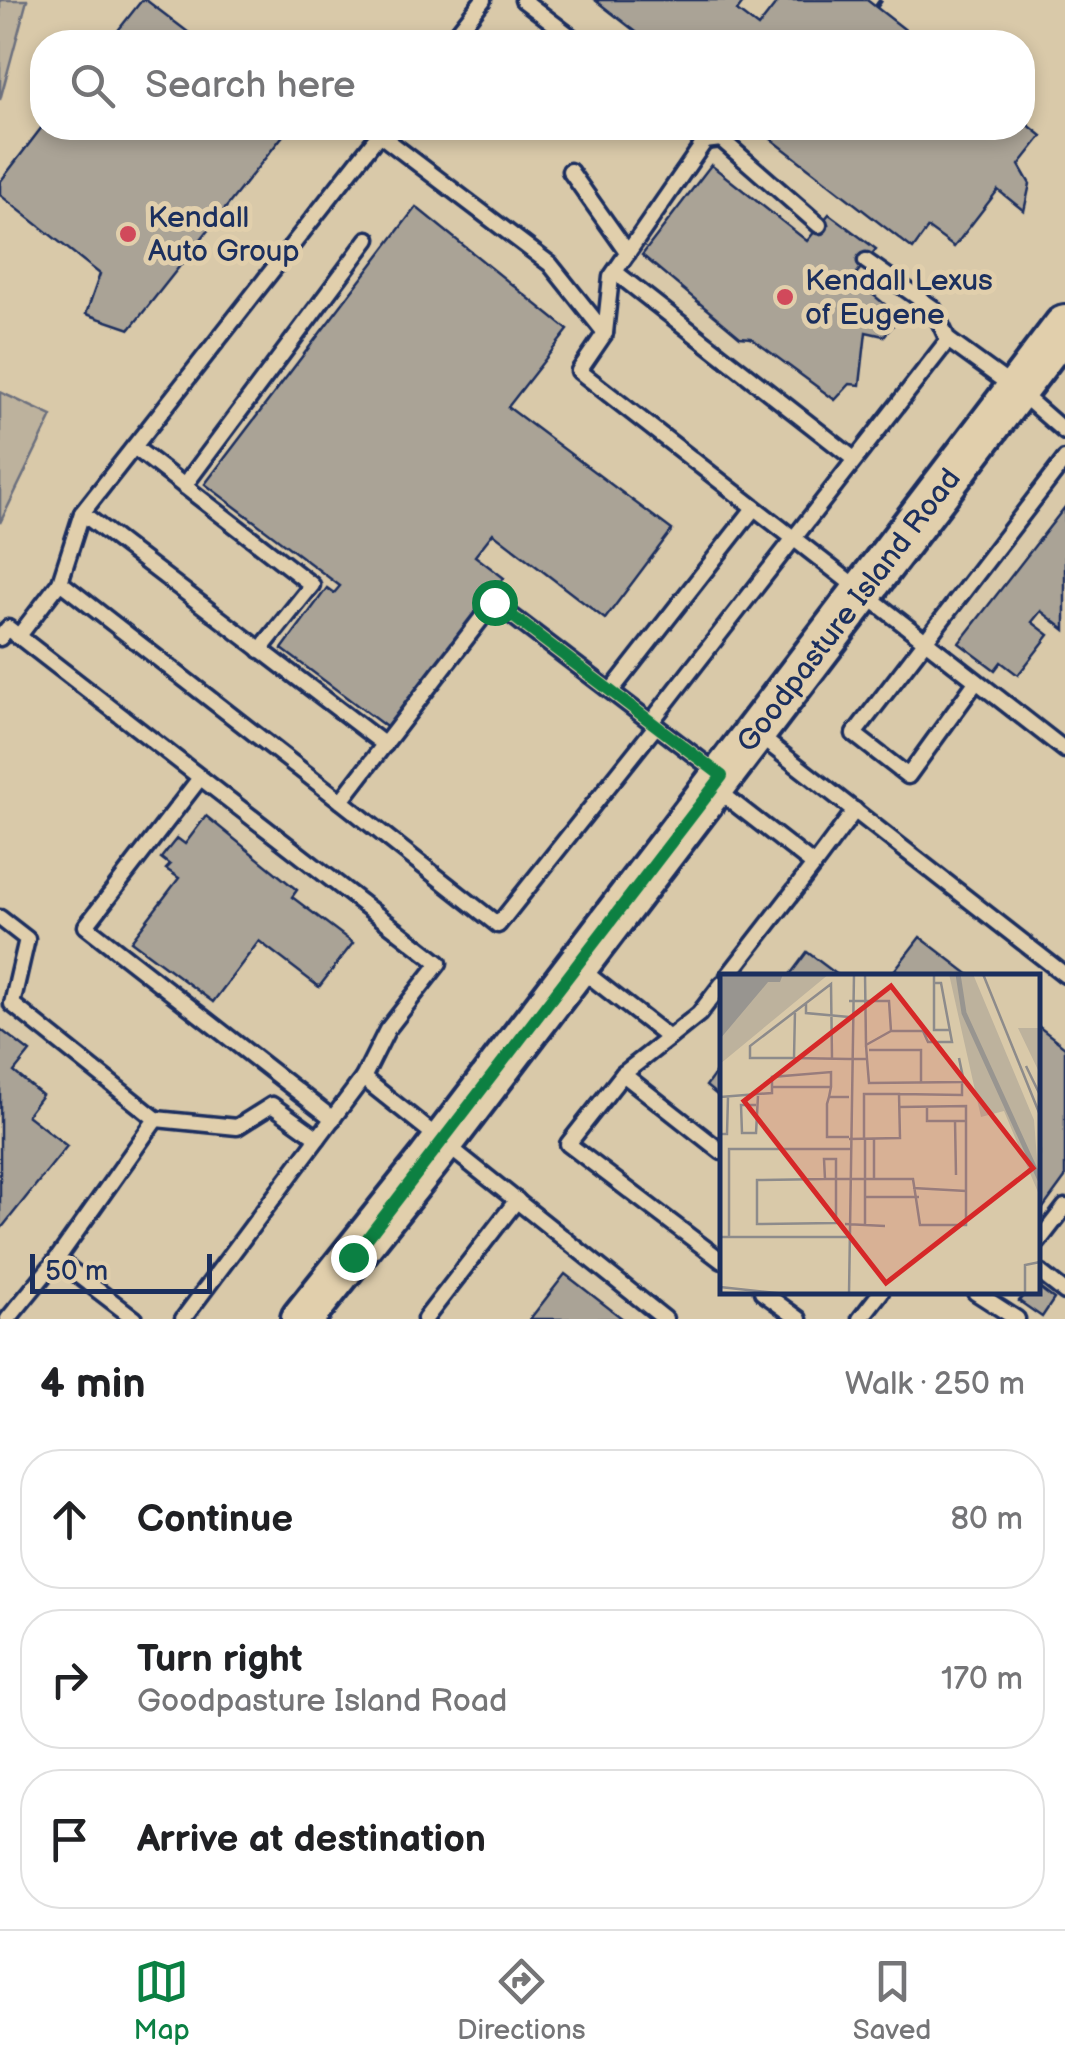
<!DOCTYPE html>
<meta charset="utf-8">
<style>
body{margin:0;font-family:"Balsamiq Sans",sans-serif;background:#f2f2f2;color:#202124}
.scale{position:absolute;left:30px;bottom:25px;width:182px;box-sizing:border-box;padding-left:10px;border:5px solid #1b2f5e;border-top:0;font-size:28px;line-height:35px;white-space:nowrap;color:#1b2f5e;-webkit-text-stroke:8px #e1cfac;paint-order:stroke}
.stop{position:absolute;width:30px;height:30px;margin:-22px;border:8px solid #0b8043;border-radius:50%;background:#fff}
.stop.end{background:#0b8043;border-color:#fff;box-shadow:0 2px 10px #0008}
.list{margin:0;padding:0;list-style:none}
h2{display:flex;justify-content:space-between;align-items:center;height:130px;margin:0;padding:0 40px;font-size:42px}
h2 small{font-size:32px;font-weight:400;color:#757577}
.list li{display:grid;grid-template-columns:65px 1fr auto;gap:30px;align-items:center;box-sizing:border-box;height:140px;margin:0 20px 20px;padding:0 20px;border:2px solid #e0e0e0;border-radius:40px}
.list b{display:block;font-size:38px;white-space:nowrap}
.list p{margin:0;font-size:32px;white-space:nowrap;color:#757577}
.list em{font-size:32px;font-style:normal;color:#757577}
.icon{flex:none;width:55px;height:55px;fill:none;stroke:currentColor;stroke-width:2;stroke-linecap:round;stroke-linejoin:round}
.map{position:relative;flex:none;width:1065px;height:1319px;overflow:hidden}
.search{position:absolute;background:#fff;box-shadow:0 5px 15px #0003;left:30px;right:30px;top:30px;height:110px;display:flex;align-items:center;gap:25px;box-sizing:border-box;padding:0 35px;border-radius:40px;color:#757577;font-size:38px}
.sheet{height:610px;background:#fff}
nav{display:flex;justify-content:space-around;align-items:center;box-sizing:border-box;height:140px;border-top:2px solid #e0e0e0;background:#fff;font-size:28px;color:#757577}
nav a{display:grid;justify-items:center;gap:5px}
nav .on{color:#0b8043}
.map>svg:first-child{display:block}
.green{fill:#bdb29d;stroke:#6c707e;stroke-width:2.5}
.building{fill:#aaa396;stroke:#1b2f5e;stroke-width:2.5}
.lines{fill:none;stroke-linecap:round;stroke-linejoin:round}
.service-casing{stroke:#1b2f5e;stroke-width:21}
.secondary-casing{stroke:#1b2f5e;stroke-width:48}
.path{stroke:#1b2f5e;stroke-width:5;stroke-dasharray:10 8;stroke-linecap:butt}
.service{stroke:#e1cfac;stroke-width:14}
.secondary{stroke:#e1cfac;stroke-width:40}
.route{stroke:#0b8043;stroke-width:12}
.poi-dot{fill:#d1495b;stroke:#e1cfac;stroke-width:4}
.labels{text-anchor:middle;stroke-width:10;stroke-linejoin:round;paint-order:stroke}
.poi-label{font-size:30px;fill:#1b2f5e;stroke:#e1cfac;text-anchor:start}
.street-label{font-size:30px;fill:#1b2f5e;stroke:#e1cfac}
.inset-river{fill:none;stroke:#989590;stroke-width:5}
.inset-road{fill:none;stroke:#8d8b8b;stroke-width:2.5}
.view{fill:#d62828;fill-opacity:0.15;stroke:#d62828;stroke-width:5}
.inset-edge{fill:none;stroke:#1b2f5e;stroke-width:5}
</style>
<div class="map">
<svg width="1065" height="1319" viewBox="0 0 1065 1319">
<rect width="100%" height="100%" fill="#d9c9a9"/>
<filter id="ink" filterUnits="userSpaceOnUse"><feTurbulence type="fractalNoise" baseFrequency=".01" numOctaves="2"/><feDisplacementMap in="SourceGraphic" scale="20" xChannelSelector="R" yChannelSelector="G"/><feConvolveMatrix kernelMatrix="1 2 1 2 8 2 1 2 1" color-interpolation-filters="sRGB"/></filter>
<g filter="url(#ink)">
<g class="green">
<path d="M0 0H27L0 100Z"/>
<path d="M0 392 52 416 0 523Z"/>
</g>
<g class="building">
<path d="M142 0H146L201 42H109Z"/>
<path d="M595 0H745L737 11 758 27 779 0H867L921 42H649Z"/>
<path d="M1022 120 1042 136 1019 165 1030 184 1024 211 998 190 954 247 928 228 913 249 757 128H1022Z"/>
<path d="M42 127V128H289L130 329 86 314 100 274 0 195V182Z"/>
<path d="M711 165 807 241 829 214 876 249 853 278 900 317 884 336 866 332 860 385 850 384 835 400 751 338 740 337 642 255Z"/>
<path d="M416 207 568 330 508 407 672 530 605 619 493 533 475 556 504 578 389 729 282 649 327 588 334 593 340 586 205 484Z"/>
<path d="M1065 507V630L1041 611 1032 622 1049 635 1018 675 1001 662 995 670 959 643Z"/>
<path d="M206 816 297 890 292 897 353 943 319 987 259 941 213 1002 131 941 179 878 166 869 170 865 161 858 177 838 185 844Z"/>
<path d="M920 937 971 976H890Z"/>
<path d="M807 952 839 976H789Z"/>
<path d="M1038 1026 1065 1047V1178L1038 1215Z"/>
<path d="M0 1029 30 1052 14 1072 42 1095 27 1115 67 1146 0 1230Z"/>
<path d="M722 1064V1099L706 1086Z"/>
<path d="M565 1274 623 1319H530Z"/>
<path d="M1038 1287 1054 1299 1042 1317 1019 1301 1026 1292H1038Z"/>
</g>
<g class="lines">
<g class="service-casing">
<g id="service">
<path d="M523 0 578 42"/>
<path d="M450 42 483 0"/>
<path d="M384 128 82 513 385 745"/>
<path d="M689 128 705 141 611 277 605 333 579 371 1065 750"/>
<path d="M379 134 550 264 605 333"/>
<path d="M705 141 721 139 819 225"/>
<path d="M570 171 628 253"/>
<path d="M866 261 933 308 948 340 1017 390 1065 432"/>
<path d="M615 272 854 459"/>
<path d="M134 447 312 585 260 650"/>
<path d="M184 486 368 239"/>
<path d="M60 582 82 513"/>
<path d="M18 637 60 582 341 801"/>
<path d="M0 638 8 628 439 963 387 1030 363 1078"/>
<path d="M976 682 908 776 854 734 1065 459"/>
<path d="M611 691 754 508"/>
<path d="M651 722 948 340"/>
<path d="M656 726 498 925 341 801 494 602 719 774"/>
<path d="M758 735 1065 975"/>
<path d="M200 778 86 926 333 1119"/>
<path d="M716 789 814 865 728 976"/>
<path d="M814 865 855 810"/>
<path d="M0 918 27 939 12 1004 156 1119 57 1259 135 1319"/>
<path d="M578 967 669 1038 699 1014 722 984"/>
<path d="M669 1038 623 1074 568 1144 722 1261"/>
<path d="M623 1074 722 1152"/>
<path d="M156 1119 237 1127 272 1105 318 1138 183 1319"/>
<path d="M318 1138 363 1078 665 1319"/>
<path d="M1038 1242 1065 1207"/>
<path d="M1038 1271 1065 1292"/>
<path d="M762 1292 799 1319"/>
<path d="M975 1292 1017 1319"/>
<path d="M8 1319 57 1259"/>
<path d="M425 1319 517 1200"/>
<path d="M860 1319 881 1292"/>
</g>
</g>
<g class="secondary-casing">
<g id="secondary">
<path id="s1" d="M302 1319 429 1160 1065 326"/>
</g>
</g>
<path class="path" d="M876 7 881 0"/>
<use href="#service" class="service"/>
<use href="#secondary" class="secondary"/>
</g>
</g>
<g class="lines" filter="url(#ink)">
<path class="route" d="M353 1257 722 776 494 602"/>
</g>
<g class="poi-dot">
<circle cx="128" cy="234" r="10"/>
<circle cx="785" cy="297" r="10"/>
</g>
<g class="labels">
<g class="poi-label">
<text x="148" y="227">Kendall<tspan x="148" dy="34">Auto Group</tspan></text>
<text x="805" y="290">Kendall Lexus<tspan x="805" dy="34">of Eugene</tspan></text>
</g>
<g class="street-label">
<text dy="10" stroke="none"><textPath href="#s1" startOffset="895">Goodpasture Island Road</textPath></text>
</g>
</g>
<g transform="translate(720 974)">
<rect width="320" height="320" fill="#d9c9a9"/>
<path d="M0 0H109L0 90ZM229 0H253L314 146 320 223 284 137 261 143ZM298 54H320V100Z" fill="#bdb29d"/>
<path d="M0 0H63L60 8H48L0 65Z" fill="#989590"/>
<path class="inset-river" d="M238 0 244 39 320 206"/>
<path class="inset-road" d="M145 0 146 71 171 57M214 0V56H230M263 0 320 141M129 27H169L171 57H203L208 68H232L221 9H214M86 29V39L129 43M149 76H201V109M74 84 75 37M112 84 111 10 30 72V84H74L129 85H147L146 71M147 85 149 109 244 108 239 84M306 92 320 121M179 120 242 121V108M0 123 52 119V113M109 123 111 113V98L52 103V113H111M129 123H109L107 130V163H129M36 131H21L22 159H36L38 122M207 133V147H246M235 147 236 201M0 160H7L8 123M129 165 180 164 179 120H144V165M145 165V250M105 205 104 185H116V249L37 250V206L105 205H193L200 251H246V132L180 133M154 205V165M193 214 246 217M146 223H199M125 250 165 252M0 263H130M9 263V175H130M0 313 66 320M0 319 36 320M129 320 134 0M305 320V291L320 288"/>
<path class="view" d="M171 12 313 194 166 309 24 127Z"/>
<rect width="320" height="320" class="inset-edge"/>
</g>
</svg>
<div class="scale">50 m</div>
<div class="stop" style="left:494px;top:602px"></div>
<div class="stop end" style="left:353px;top:1257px"></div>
<div class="search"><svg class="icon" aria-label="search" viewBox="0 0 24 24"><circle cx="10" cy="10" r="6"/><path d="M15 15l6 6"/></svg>Search here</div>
</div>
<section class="sheet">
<h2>4 min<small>Walk · 250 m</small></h2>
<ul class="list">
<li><svg class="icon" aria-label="ahead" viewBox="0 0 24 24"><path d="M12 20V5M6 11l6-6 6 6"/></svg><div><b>Continue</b></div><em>80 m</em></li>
<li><svg class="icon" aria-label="right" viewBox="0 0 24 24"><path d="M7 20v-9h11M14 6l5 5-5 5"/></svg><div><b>Turn right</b><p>Goodpasture Island Road</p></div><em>170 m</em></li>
<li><svg class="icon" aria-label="arrive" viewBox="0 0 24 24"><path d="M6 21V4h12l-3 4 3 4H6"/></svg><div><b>Arrive at destination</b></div></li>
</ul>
</section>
<nav>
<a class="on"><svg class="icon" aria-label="map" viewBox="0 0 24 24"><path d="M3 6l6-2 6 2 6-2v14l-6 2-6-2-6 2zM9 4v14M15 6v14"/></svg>Map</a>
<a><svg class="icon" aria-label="directions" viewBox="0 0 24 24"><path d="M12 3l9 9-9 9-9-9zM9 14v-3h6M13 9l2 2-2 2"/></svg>Directions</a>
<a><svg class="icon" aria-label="saved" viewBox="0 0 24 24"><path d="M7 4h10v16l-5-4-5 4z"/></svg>Saved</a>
</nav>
